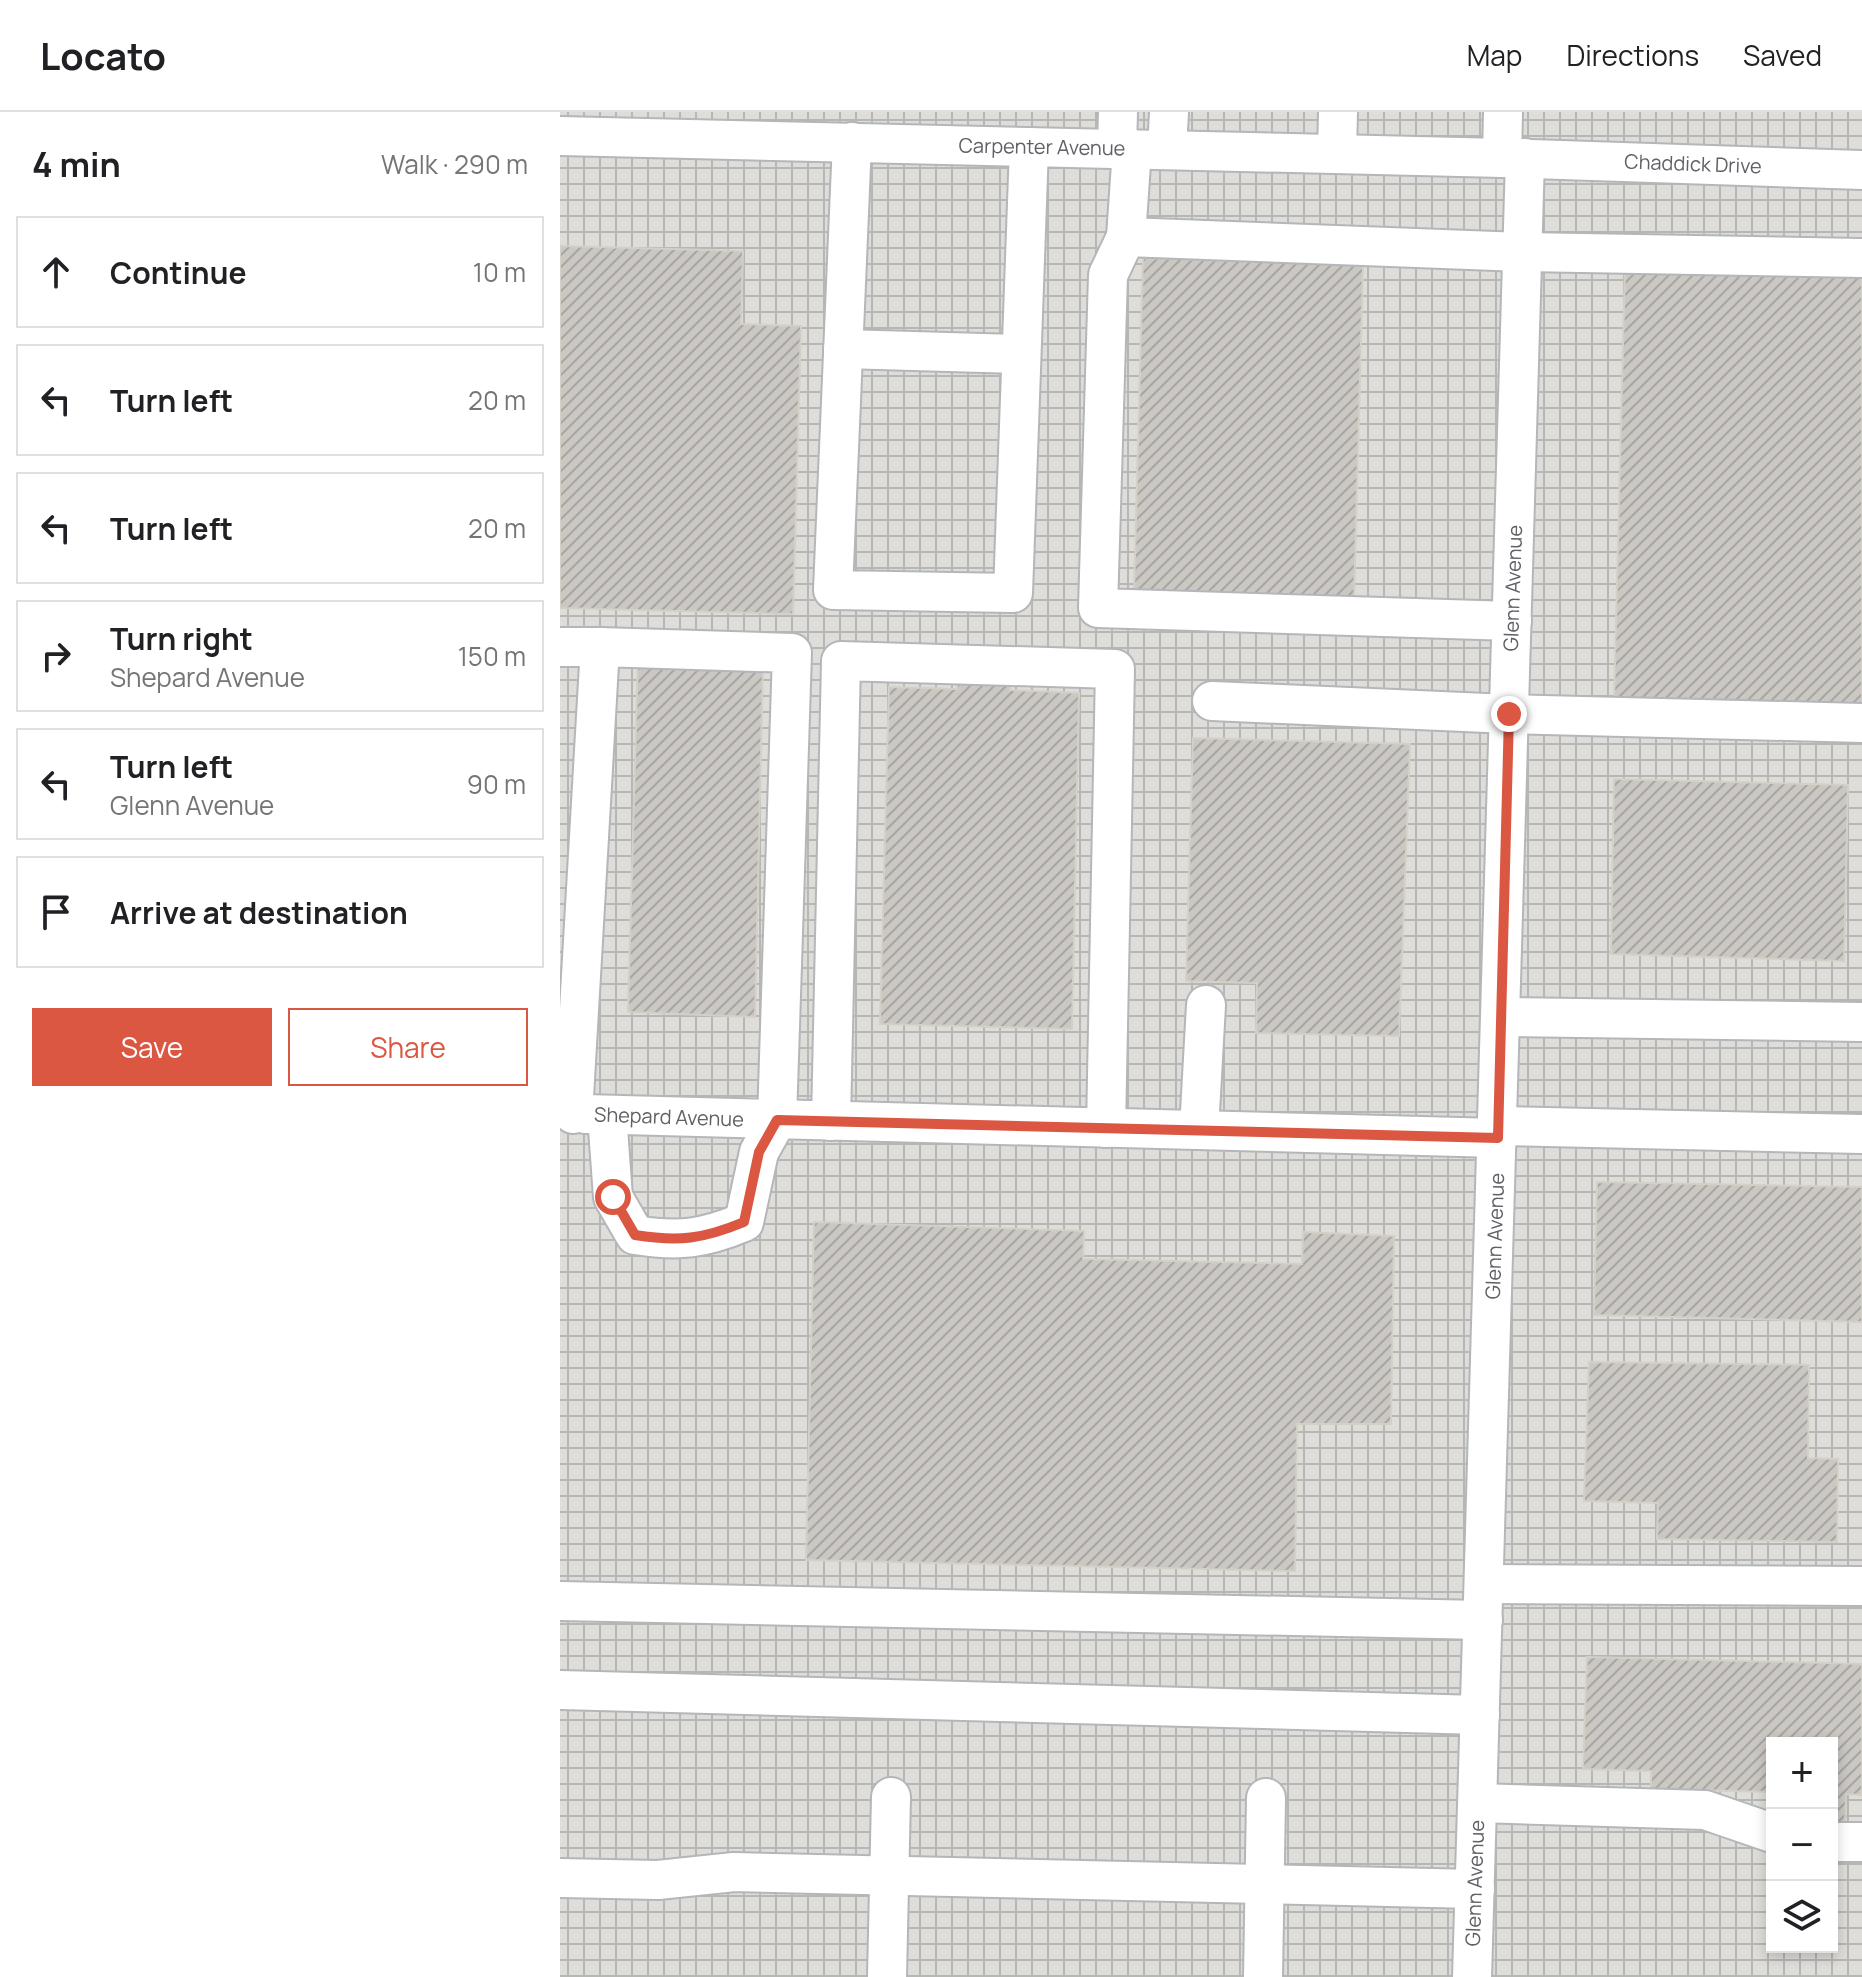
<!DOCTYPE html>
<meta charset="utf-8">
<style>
body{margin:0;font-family:Manrope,sans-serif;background:#f6f6f6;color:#202124}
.controls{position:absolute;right:24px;bottom:24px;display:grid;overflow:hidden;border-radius:0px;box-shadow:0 4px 12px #0003}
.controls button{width:72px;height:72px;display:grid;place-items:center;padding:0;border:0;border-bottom:2px solid #e0e0e0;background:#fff;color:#202124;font:40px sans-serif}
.stop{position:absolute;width:24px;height:24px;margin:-18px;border:6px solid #db5742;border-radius:50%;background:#fff}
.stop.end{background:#db5742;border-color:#fff;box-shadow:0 2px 8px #0008}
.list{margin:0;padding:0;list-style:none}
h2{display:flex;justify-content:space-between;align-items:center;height:104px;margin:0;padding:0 32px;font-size:34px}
h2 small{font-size:26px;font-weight:400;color:#757577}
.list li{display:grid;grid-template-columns:52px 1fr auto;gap:24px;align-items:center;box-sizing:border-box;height:112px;margin:0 16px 16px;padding:0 16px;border:2px solid #e0e0e0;border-radius:0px}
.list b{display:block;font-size:30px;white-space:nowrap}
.list p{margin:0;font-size:26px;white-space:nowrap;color:#757577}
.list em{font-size:26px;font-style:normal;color:#757577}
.actions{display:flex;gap:16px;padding:24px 32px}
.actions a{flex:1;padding:18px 0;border:2px solid #db5742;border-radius:0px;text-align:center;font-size:28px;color:#db5742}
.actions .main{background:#db5742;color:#fff}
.icon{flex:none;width:44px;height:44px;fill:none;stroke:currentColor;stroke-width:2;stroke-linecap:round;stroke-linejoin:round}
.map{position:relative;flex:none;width:1302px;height:1865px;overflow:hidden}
header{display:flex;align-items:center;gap:48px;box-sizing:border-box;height:112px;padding:0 40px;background:#fff;border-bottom:2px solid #e0e0e0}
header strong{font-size:38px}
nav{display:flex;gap:44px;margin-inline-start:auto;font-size:28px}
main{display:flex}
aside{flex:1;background:#fff}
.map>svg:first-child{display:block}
.industrial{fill:url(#industrial-grid);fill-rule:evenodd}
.building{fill:url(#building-hatch);stroke:#d4d0c6;stroke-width:2}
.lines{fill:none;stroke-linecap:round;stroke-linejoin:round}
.minor-casing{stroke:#b4b6ba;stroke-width:42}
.minor{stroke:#fff;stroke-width:38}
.route{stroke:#db5742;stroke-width:10}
.labels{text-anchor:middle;stroke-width:8;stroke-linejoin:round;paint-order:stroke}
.street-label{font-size:20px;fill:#5f6166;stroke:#fff}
</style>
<header>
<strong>Locato</strong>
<nav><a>Map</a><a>Directions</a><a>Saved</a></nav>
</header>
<main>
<aside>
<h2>4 min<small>Walk · 290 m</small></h2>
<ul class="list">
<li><svg class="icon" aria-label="ahead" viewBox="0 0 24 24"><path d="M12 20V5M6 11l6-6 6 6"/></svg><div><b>Continue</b></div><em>10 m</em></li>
<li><svg class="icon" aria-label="left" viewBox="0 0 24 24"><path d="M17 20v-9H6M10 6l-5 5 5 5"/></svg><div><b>Turn left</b></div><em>20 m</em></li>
<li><svg class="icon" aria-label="left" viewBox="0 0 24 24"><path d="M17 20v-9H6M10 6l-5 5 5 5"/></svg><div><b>Turn left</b></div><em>20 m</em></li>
<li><svg class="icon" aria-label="right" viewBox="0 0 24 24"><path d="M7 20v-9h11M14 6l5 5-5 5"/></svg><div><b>Turn right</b><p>Shepard Avenue</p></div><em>150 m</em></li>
<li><svg class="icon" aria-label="left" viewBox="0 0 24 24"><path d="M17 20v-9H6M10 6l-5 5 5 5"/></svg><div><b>Turn left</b><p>Glenn Avenue</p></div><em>90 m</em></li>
<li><svg class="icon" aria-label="arrive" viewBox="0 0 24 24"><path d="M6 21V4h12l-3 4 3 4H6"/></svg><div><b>Arrive at destination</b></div></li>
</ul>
<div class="actions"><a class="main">Save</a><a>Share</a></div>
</aside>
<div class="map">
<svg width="1302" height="1865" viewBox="0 0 1302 1865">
<defs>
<pattern id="industrial-grid" width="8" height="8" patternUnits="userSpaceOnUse" patternTransform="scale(2)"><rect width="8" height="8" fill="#deddd9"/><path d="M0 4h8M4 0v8" fill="none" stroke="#b7b7b4"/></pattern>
<pattern id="building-hatch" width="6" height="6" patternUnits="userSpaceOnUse" patternTransform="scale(2)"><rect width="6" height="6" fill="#cbc8c4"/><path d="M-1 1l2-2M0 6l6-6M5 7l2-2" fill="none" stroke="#a8a6a3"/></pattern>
</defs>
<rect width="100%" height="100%" fill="#efeee7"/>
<path class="industrial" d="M0 0H1302V1865H0ZM1212 1631H1272V1835H1212Z"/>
<g class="building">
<path d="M0 134 183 139 181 212 241 214 233 502 0 496Z"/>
<path d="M583 146 803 153 794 488 574 481Z"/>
<path d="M1065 155 1302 162V596L1054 590Z"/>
<path d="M78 546 203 549 195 905 68 900Z"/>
<path d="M398 560H450V578L519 581 512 917 320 912 329 575 397 577Z"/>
<path d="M633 626 850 632 839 924 696 921 697 871 626 869Z"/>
<path d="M1054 667 1288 673 1284 849 1051 842Z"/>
<path d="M1037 1070 1302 1075V1210L1034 1203Z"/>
<path d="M254 1110 524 1119 523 1147 742 1152 743 1120 834 1124 831 1312H737L735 1459 246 1448Z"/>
<path d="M1029 1250 1249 1253 1248 1346 1278 1347 1277 1430 1097 1427 1098 1391 1024 1389Z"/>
<path d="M1027 1545 1302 1552V1683L1286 1682 1285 1713 1272 1712V1631H1212V1680L1091 1677V1659L1023 1657Z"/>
</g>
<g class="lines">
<g class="minor-casing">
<g id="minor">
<path d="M0 24 942 46 1302 58"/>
<path d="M292 30 273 478 453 481 469 35"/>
<path d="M557 37 558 0"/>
<path d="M572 37 566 125 962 140 1302 146"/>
<path d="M607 38 609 0"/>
<path d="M777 42 778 0"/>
<path d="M942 46 943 0"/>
<path d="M566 125 548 163 538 496 952 509"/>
<path d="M283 237 461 242"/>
<path d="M0 535H40"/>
<path d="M652 589 949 602 1302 611"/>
<path d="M941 905 1302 910"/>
<path d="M13 1002 40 535 232 541 217 1008 199 1040 184 1110C143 1127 119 1130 75 1123L53 1085 47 1003"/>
<path d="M25 1002 938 1026"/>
<path d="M271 1009 281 549 555 557 546 1016"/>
<path d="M938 1014 1302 1022"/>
<path d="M639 1018 646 893"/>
<path d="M924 1472 1302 1474"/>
<path d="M0 1489 923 1508"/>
<path d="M0 1578 920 1603"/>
<path d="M918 1691 1145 1698 1212 1721"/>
<path d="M1272 1730H1302"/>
<path d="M0 1766 98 1768 174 1760 915 1777"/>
<path d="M327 1865 331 1685"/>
<path d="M703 1865 706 1686"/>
<path d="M912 1865 965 46"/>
</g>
</g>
<use href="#minor" class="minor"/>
</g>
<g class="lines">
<path class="route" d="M53 1085 75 1123C119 1130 143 1127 184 1110L199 1040 217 1008 938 1026 949 602"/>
</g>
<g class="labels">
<g class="street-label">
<text transform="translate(482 35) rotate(1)" y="7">Carpenter Avenue</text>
<text transform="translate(1133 52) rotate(2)" y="7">Chaddick Drive</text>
<text transform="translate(953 476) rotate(-88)" y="7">Glenn Avenue</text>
<text transform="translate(109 1005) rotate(2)" y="7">Shepard Avenue</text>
<text transform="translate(935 1124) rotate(-88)" y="7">Glenn Avenue</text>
<text transform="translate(915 1771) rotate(-88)" y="7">Glenn Avenue</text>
</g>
</g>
</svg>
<div class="controls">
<button>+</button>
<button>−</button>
<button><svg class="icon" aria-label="layers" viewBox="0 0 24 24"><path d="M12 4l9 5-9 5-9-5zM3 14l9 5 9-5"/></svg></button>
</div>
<div class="stop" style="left:53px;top:1085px"></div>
<div class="stop end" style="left:949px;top:602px"></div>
</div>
</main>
